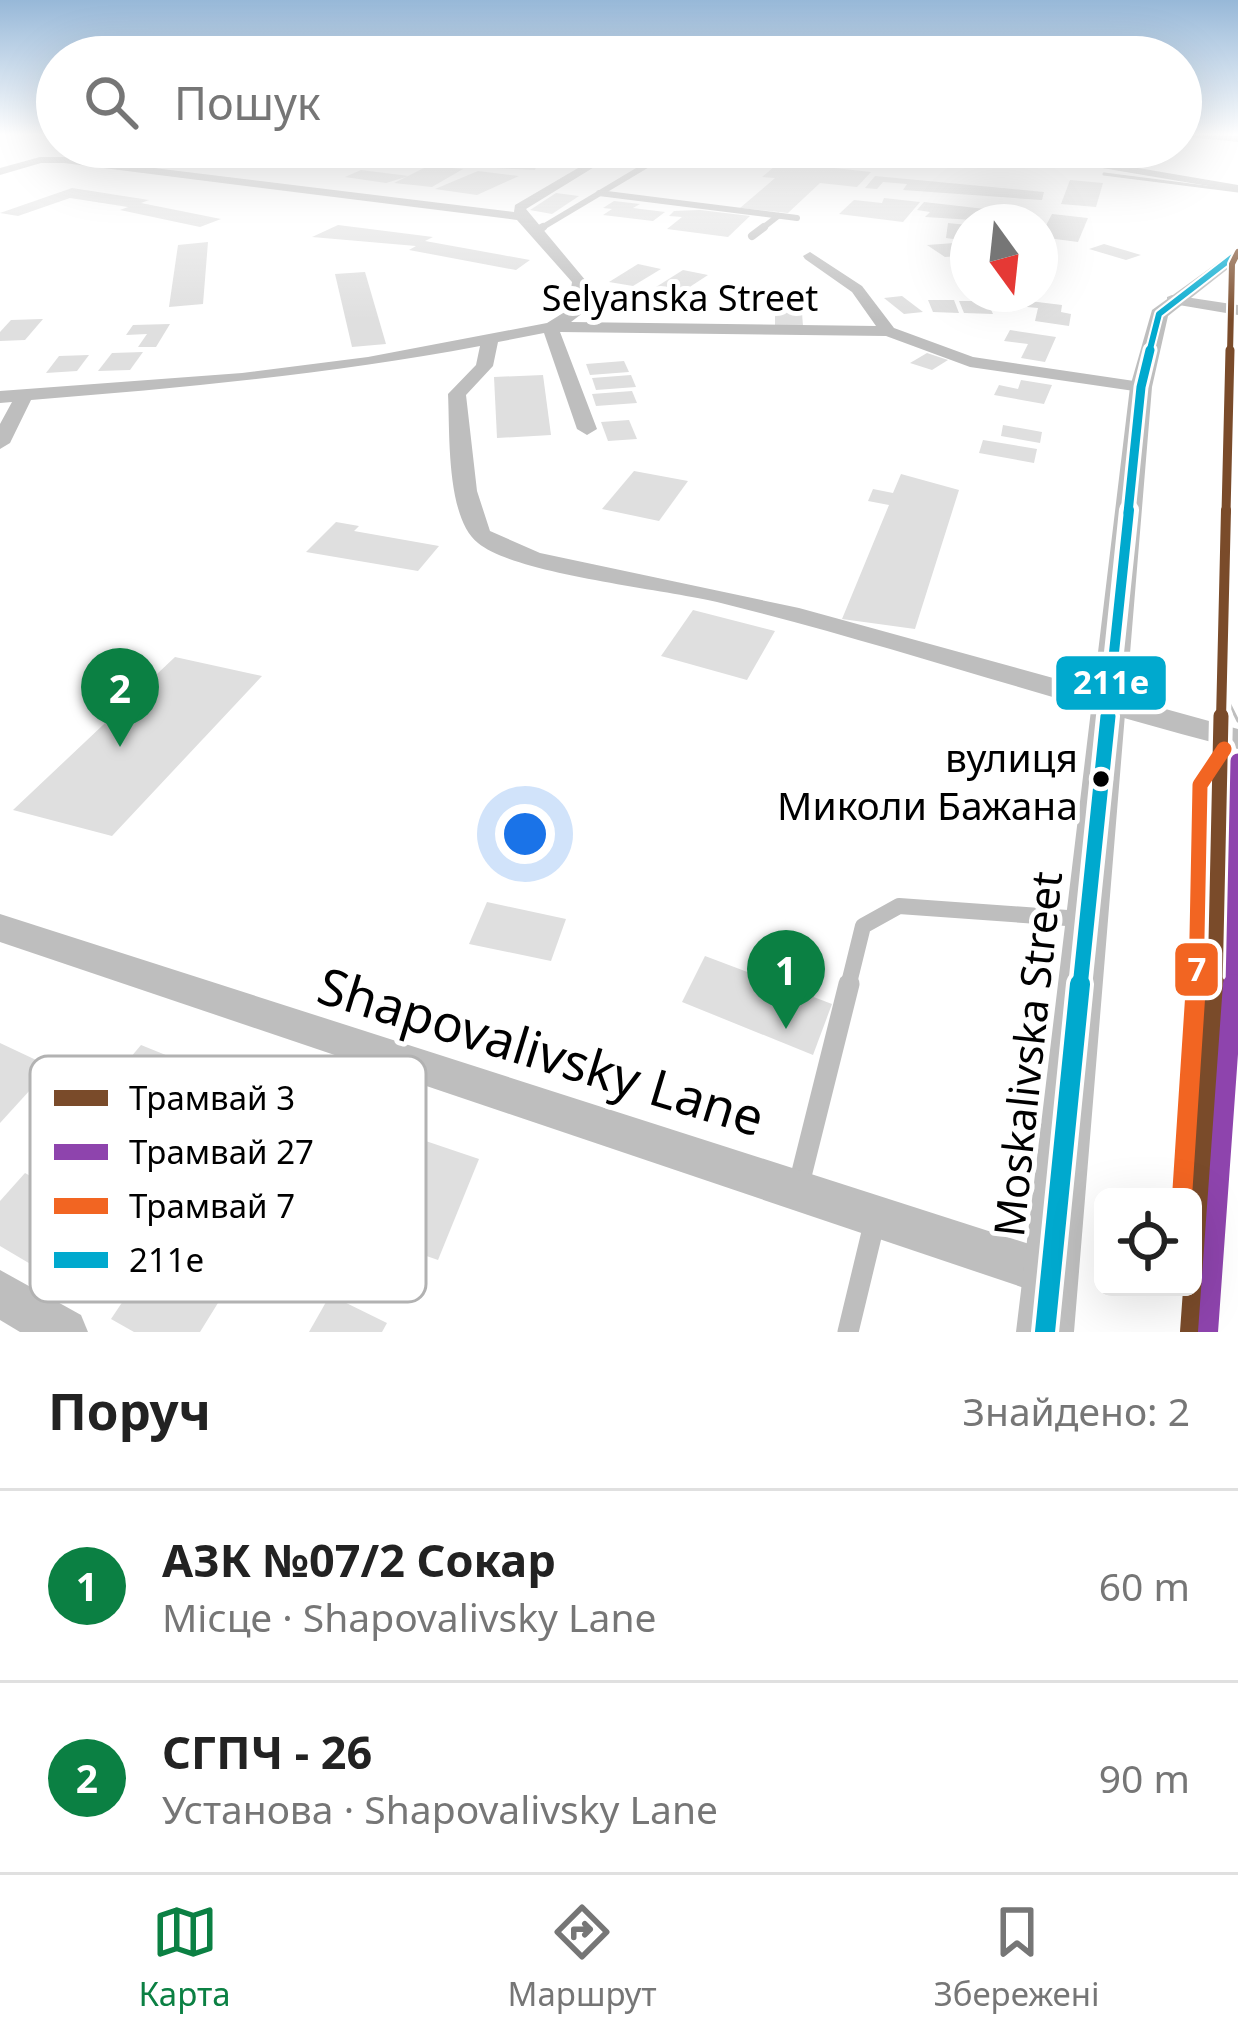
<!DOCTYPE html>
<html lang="uk">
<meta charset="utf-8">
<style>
body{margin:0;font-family:"Noto Sans",sans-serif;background:#f2f2f2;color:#222}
.controls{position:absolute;right:36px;bottom:36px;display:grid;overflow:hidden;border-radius:18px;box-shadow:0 12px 48px #0002}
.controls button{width:108px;height:108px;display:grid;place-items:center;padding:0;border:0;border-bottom:3px solid #e0e0e0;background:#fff;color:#222;font:60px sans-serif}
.compass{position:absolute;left:950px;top:204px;width:108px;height:108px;border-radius:50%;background:#fff;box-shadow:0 12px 48px #0002;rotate:165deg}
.you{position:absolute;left:525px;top:834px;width:42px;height:42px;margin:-30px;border:9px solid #fff;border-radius:50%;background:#1a73e8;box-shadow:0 0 0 18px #1a73e833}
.badge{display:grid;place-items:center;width:78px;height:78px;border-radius:50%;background:#0b8043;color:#fff;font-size:39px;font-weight:700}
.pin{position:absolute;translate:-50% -99px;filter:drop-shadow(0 3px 6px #0008)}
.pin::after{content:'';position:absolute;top:63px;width:42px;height:36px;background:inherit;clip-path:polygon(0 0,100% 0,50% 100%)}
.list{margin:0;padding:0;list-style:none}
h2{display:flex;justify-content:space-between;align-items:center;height:156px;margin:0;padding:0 48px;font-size:51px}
h2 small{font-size:39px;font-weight:400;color:#767676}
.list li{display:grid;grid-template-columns:78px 1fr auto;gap:36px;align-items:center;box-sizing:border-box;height:192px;padding:0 48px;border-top:3px solid #e0e0e0}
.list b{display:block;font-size:45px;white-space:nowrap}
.list p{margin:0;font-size:39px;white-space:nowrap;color:#767676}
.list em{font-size:39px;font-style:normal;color:#767676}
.icon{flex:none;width:66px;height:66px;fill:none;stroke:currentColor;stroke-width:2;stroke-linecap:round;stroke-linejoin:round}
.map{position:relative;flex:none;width:1238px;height:1332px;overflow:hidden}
.search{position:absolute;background:#fff;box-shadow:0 12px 48px #0002;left:36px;right:36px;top:36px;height:132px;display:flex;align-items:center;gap:30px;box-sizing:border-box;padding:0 42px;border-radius:66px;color:#767676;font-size:45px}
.sheet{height:540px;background:#fff}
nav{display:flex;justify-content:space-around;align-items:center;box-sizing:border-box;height:168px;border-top:3px solid #e0e0e0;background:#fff;font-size:33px;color:#767676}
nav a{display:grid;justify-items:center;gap:6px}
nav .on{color:#0b8043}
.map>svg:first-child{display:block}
.building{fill:#dfdfdf}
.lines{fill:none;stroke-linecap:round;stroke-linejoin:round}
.service-far3{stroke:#bebebe;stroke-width:6}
.service-far2{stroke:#bebebe;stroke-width:8}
.service-far1{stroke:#bebebe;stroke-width:16}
.service{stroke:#bebebe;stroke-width:21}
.minor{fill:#bebebe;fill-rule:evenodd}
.tertiary{fill:#bebebe;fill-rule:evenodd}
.tram{stroke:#bebebe;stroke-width:3}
.bus-1-far4-casing{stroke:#fff;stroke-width:10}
.bus-1-far3-casing{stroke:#fff;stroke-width:15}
.bus-1-far2-casing{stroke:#fff;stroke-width:20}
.bus-1-far1-casing{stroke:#fff;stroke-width:24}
.bus-1-casing{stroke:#fff;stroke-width:28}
.bus-1-far4{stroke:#00a9ce;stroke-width:6}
.bus-1-far3{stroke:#00a9ce;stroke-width:9}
.bus-1-far2{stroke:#00a9ce;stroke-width:10}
.bus-1-far1{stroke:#00a9ce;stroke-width:15}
.bus-1{stroke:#00a9ce;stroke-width:20}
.tram-1-far4-casing{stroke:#fff;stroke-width:10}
.tram-1-far3-casing{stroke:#fff;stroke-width:15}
.tram-1-far2-casing{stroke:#fff;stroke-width:20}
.tram-1-far1-casing{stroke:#fff;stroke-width:24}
.tram-1-casing{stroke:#fff;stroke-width:28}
.tram-2-far1-casing{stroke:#fff;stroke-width:24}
.tram-2-casing{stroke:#fff;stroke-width:28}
.tram-3-far1-casing{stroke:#fff;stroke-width:24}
.tram-3-casing{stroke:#fff;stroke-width:28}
.tram-1-far4{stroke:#7a4b2a;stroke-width:6}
.tram-1-far3{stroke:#7a4b2a;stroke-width:9}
.tram-1-far2{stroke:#7a4b2a;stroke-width:10}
.tram-1-far1{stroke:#7a4b2a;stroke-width:15}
.tram-1{stroke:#7a4b2a;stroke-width:20}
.tram-2-far1{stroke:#8e44ad;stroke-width:15}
.tram-2{stroke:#8e44ad;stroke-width:20}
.tram-3-far1{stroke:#f26522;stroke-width:15}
.tram-3{stroke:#f26522;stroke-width:20}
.bus-dot{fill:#000;stroke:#fff;stroke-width:4.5}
.labels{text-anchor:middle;stroke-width:10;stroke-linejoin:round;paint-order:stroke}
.far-street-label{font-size:36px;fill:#000;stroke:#fff}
.bus-label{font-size:39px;fill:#000;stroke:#fff;text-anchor:end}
.street-label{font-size:42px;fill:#000;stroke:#fff}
.near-street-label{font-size:51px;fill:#000;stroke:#fff}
.key{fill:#fff;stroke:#b2b2b2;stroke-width:3}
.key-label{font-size:33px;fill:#000}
.line-badge{stroke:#fff;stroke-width:4.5}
.badge-label{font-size:33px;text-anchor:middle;font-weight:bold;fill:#fff}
</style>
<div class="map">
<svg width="1238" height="1332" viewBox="0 0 1238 1332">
<rect width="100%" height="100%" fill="#fff"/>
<g class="building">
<path d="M484 153 539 156 535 170 476 167Z"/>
<path d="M780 162 871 172 857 187 820 183 788 213 740 208 775 178 762 177Z"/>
<path d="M428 166 463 169 432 187 394 183Z"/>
<path d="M361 170 409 176 386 183 345 177Z"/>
<path d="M478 171 519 176 477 195 435 189Z"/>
<path d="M875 176 1044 192 1042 200 903 190 907 184 883 182 877 189 865 188Z"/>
<path d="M1070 180 1103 183 1096 207 1061 204Z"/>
<path d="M72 188 149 200 141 203 221 219 200 227 120 210 128 207 70 198 18 216 0 213Z"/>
<path d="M556 193 579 196 552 214 530 210Z"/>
<path d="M884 198 920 202 903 222 839 214 854 200 882 203Z"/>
<path d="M614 201 640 204 633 208 665 212 653 221 603 215 612 209 603 208Z"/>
<path d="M924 202 1011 212 1006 222 925 217 930 212 917 210Z"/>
<path d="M700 210 750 216 728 237 667 229 682 217 669 216 674 211Z"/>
<path d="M1052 214 1088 218 1078 242 1040 237Z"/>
<path d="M948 223 968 225V241L946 238Z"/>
<path d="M338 225 433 237 425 241 530 260 516 270 409 250 416 246 312 237Z"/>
<path d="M208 242 203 304 169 307 178 245Z"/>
<path d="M955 243 968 255 945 257 927 245Z"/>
<path d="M1104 244 1141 255 1126 260 1089 249Z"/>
<path d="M638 264 661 269 633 286 609 282Z"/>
<path d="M683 270 708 275 682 292 656 287Z"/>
<path d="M365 272 386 344 352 347 335 274Z"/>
<path d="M902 296 923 312 904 314 884 298Z"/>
<path d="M928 300H954L959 313 933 312Z"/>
<path d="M959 301H987L993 314 964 313Z"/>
<path d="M1029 301 1062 305 1061 312 1071 314 1069 326 1035 321 1038 308 1027 307Z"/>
<path d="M775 312 802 313 803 326 775 325Z"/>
<path d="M43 319 25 340 0 341V332L11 320Z"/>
<path d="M170 324 156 347H138L147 334 126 335 133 325Z"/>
<path d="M1010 330 1056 337 1045 362 1021 358 1028 344 1004 341Z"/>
<path d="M143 352 130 370 98 371 112 353Z"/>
<path d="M927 353 948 360 932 370 910 363Z"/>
<path d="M89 355 77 371 46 373 59 356Z"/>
<path d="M624 361 629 372 590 375 586 364Z"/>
<path d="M543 375 551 435 497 438 494 377Z"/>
<path d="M631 375 636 387 596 390 592 378Z"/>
<path d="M1021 380 1052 385 1044 404 994 395 999 385 1018 389Z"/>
<path d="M632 391 637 403 596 406 592 394Z"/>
<path d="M629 420 637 439 608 441 601 422Z"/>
<path d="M1003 425 1042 432 1040 443 1001 436Z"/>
<path d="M983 440 1037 449 1034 463 979 453Z"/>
<path d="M634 471 688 481 659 521 602 509Z"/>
<path d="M901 474 959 490 915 629 842 619 889 505 868 501 873 489 893 493Z"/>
<path d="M336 522 359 526 354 531 439 546 418 571 306 552Z"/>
<path d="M693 610 775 631 747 680 661 656Z"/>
<path d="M175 657 262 676 112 836 13 810Z"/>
<path d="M487 902 566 919 551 961 469 944Z"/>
<path d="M705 956 832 1004 813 1055 682 1002Z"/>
<path d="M0 1043 51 1067 0 1123Z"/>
<path d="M141 1045 230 1081 191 1133 99 1095Z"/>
<path d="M405 1134 479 1159 438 1260 360 1233Z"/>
<path d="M25 1173 115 1223 66 1285 0 1246V1201Z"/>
<path d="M182 1213 226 1233 199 1276 226 1290 200 1332H134L111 1319Z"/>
<path d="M330 1295 387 1323 382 1332H309Z"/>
</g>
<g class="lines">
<g class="service-far3">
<path d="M997 147 1238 188"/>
<path d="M599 193 797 218"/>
<path d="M538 230 662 156"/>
<path d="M760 230 778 216"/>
</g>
<g class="service-far2">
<path d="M534 232 543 227"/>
<path d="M752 236 764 227"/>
</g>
<path class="service-far1" d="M848 987 863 926 899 906 1081 919"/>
<g class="service">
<path d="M798 1188 849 984"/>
<path d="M848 1332 875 1220"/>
</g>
<g class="minor">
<path d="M1181 133 1238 136V142L1181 136Z"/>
<path d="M614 147 625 148 526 209 586 281 584 312 571 322 876 326 852 292 805 259 803 256 810 252 862 286 894 328 973 357 1141 382 1150 387 1141 392 970 367 886 336 560 332 597 429 587 435 577 429 544 333 498 342 493 366 466 395 477 491 490 531 540 553 799 608 1238 729V749C1063 704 892 645 717 602 663 589 515 574 478 543 446 518 450 433 448 394L476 365 480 346C331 374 183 388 31 400L10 443 0 449V424L12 402 0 403V391L242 373 368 357 547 323 568 310 572 282 517 220 64 163H41L0 175V168L40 157H64L514 212 515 205Z"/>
<path d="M1172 295 1238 305V315L1167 303V297Z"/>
<path d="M0 914 1051 1251 1067 1258 1074 1274 1067 1290 1051 1297 0 942Z"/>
<path d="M0 1270 81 1315 88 1332H20L0 1320Z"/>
</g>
<path class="tertiary" d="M1238 248V261L1168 316 1152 387 1074 1332H1016L1130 387 1152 310Z"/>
<g class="tram">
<path d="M1104 174 1238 191"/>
<path d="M1222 689 1238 721"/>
</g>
<g class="bus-1-far4-casing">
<path id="bus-1-far4" d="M1149 353 1159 314 1238 253"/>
</g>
<g class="bus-1-far3-casing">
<path id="bus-1-far3" d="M1128 513 1141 387 1150 350"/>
</g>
<g class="bus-1-far2-casing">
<path id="bus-1-far2" d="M1107 719 1129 510"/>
</g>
<g class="bus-1-far1-casing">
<path id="bus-1-far1" d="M1080 987 1108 716"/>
</g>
<g class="bus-1-casing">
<path id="bus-1" d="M1045 1332 1080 984"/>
</g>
<use href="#bus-1-far4" class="bus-1-far4"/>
<use href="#bus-1-far3" class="bus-1-far3"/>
<use href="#bus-1-far2" class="bus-1-far2"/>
<use href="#bus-1-far1" class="bus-1-far1"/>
<use href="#bus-1" class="bus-1"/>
<g class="tram-1-far4-casing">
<path id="tram-1-far4" d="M1230 353 1232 264 1238 252"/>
</g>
<g class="tram-1-far3-casing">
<path id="tram-1-far3" d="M1226 513 1230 350"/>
</g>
<g class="tram-1-far2-casing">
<path id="tram-1-far2" d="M1221 719 1226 510"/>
</g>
<g class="tram-1-far1-casing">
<path id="tram-1-far1" d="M1215 987 1221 716"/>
</g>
<g class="tram-1-casing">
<path id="tram-1" d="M1190 1332 1215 984"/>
</g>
<g class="tram-2-far1-casing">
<path id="tram-2-far1" d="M1233 987 1238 761"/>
</g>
<g class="tram-2-casing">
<path id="tram-2" d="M1208 1332 1233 984"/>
</g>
<g class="tram-3-far1-casing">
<path id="tram-3-far1" d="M1196 987 1200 785 1224 749"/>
</g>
<g class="tram-3-casing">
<path id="tram-3" d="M1182 1197 1196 984"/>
</g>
<use href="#tram-1-far4" class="tram-1-far4"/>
<use href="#tram-1-far3" class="tram-1-far3"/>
<use href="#tram-1-far2" class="tram-1-far2"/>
<use href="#tram-1-far1" class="tram-1-far1"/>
<use href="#tram-1" class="tram-1"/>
<use href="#tram-2-far1" class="tram-2-far1"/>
<use href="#tram-2" class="tram-2"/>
<use href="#tram-3-far1" class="tram-3-far1"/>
<use href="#tram-3" class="tram-3"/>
</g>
<linearGradient id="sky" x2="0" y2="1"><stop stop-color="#97b8d8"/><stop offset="0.42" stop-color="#fff"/><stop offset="1" stop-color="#fff" stop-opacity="0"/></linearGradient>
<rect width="1238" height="320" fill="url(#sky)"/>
<circle class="bus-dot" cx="1101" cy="779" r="10"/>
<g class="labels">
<g class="far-street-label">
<text x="680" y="311">Selyanska Street</text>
</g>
<g class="bus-label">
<text x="1078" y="772">вулиця<tspan x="1078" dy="48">Миколи Бажана</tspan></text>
</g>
<g class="street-label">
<text transform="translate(1028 1054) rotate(-84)" y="15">Moskalivska Street</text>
</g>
<g class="near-street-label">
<text transform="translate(541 1052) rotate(17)" y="18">Shapovalivsky Lane</text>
</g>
</g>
<rect x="30" y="1056" width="396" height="246" rx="18" class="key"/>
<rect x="54" y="1090" width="54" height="16" fill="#7a4b2a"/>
<rect x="54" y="1144" width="54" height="16" fill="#8e44ad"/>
<rect x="54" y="1198" width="54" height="16" fill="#f26522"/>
<rect x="54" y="1252" width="54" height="16" fill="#00a9ce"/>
<g class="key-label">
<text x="129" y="1110">Трамвай 3</text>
<text x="129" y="1164">Трамвай 27</text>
<text x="129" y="1218">Трамвай 7</text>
<text x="129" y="1272">211е</text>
</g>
<g class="line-badge">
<rect x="1054" y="654" width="114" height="58" rx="12" fill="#00a9ce"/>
<rect x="1173" y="941" width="47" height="57" rx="12" fill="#f26522"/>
</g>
<g class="badge-label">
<text x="1111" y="694">211е</text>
<text x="1197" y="981">7</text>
</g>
</svg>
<div class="controls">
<button><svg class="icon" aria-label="locate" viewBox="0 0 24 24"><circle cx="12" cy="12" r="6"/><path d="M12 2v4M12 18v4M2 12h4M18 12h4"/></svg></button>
</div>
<svg class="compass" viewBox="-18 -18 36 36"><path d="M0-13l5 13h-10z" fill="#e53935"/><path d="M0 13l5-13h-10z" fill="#767676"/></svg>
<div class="you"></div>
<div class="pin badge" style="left:786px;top:1029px">1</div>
<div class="pin badge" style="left:120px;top:747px">2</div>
<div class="search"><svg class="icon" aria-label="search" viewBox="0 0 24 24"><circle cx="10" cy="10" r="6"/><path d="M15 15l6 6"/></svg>Пошук</div>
</div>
<section class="sheet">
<h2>Поруч<small>Знайдено: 2</small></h2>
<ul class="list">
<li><span class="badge">1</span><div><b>АЗК №07/2 Сокар</b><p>Місце · Shapovalivsky Lane</p></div><em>60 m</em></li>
<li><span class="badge">2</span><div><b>СГПЧ - 26</b><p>Установа · Shapovalivsky Lane</p></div><em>90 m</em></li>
</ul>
</section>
<nav>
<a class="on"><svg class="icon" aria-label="map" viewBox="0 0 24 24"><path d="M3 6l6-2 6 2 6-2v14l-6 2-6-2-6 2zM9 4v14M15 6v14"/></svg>Карта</a>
<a><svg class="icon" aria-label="directions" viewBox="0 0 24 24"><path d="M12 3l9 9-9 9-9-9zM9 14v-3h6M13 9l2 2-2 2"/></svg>Маршрут</a>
<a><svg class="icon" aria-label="saved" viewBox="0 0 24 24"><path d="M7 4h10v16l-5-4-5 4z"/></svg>Збережені</a>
</nav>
